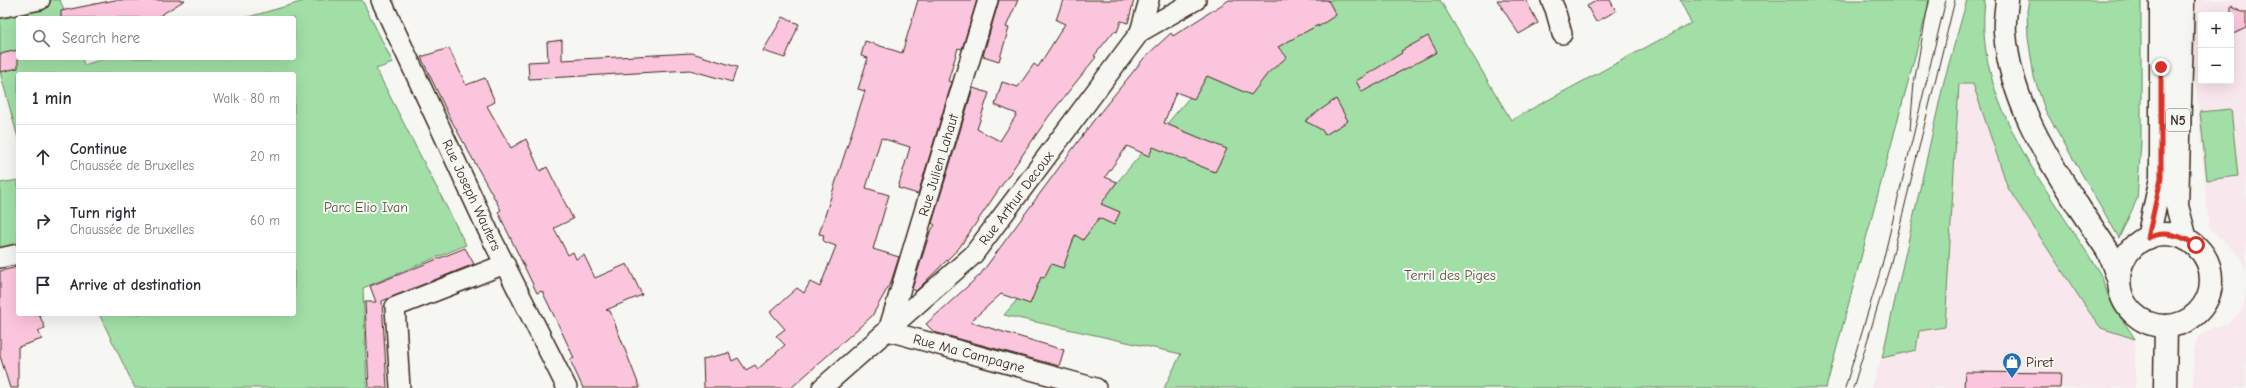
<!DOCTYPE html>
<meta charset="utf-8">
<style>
body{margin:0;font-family:"Comic Neue",sans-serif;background:#f2f2f3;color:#2b2b33}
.controls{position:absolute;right:12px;top:12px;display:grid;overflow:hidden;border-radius:4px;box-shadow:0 4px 16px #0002}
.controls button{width:36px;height:36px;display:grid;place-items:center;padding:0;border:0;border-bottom:1px solid #e1e1e2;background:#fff;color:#2b2b33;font:20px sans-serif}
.stop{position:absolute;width:12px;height:12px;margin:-9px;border:3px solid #d93025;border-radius:50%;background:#fff}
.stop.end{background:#d93025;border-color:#fff;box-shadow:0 1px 4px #0008}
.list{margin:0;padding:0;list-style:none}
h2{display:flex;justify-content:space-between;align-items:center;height:52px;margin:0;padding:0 16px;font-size:17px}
h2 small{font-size:13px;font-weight:400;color:#7c7c81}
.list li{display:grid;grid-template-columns:26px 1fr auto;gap:12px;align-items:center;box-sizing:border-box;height:64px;padding:0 16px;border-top:1px solid #e1e1e2}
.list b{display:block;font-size:15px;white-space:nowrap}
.list p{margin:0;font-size:13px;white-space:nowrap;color:#7c7c81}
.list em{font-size:13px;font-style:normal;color:#7c7c81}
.icon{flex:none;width:22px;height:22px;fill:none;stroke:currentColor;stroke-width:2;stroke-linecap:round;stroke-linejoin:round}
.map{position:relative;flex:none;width:2246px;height:388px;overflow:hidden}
.search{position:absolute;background:#fff;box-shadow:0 4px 16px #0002;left:16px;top:16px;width:280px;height:44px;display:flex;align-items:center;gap:10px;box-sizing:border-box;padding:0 14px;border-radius:4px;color:#7c7c81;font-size:15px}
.panel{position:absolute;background:#fff;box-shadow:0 4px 16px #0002;left:16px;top:72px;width:280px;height:244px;border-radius:4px}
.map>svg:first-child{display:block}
.built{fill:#f8e7ec;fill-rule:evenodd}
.green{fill:#a1dfa7;stroke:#6e8462}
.building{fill:#fcc5de;stroke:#3b2a1e}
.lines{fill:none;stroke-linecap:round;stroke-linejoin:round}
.street-casing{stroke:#3b2a1e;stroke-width:22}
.primary-casing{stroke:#3b2a1e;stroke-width:25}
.highway-casing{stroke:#3b2a1e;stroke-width:25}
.street{stroke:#f6f6f2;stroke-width:19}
.primary{stroke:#f6f6f2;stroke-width:22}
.highway{stroke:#f6f6f2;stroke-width:22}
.tram{stroke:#3b2a1e;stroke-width:1}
.route{stroke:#d93025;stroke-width:5}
.labels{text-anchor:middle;stroke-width:4;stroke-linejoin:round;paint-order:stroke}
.shield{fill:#f6f6f2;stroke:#73675e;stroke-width:1}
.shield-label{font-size:13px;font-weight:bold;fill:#3b2a1e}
.street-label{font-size:14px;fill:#3b2a1e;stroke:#f6f6f2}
.park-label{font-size:14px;fill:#545740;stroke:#f6f6f2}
.poi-label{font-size:14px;fill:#3b2a1e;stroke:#f6f6f2;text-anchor:start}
</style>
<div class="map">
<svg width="2246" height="388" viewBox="0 0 2246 388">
<rect width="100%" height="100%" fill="#f6f6f2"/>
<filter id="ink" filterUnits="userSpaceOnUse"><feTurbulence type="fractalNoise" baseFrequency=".025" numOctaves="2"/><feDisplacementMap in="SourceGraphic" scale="8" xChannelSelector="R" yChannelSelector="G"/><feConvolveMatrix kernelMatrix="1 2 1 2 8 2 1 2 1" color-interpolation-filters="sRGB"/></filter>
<g filter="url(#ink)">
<g class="built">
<path d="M2193 0H2246V275L2242 258 2209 228 2193 54ZM2201 15H2231V81H2201Z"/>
<path d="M1959 84H1973L2008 188 2087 309 2101 327 2135 339V388H1871L1882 358 1916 350 1919 331 1945 327Z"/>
<path d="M2246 285V388H2193L2194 352 2197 339 2211 328 2229 323 2243 310Z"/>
</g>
<g class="green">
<path d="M40 0H60L67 18H18V58H82L84 65 107 58H294V18H245L308 0H362L393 63 376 69 466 245 363 288 367 388H135L99 314H294V74H18V138L0 72V8Z"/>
<path d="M1319 0H1440L1511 120 1691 23 1680 0H1930L1826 388H1164L1181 354 1004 315 1223 58Z"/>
<path d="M1967 0H1985C1973 104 2049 189 2099 272 2104 280 2105 289 2109 297 2115 312 2127 325 2135 339L2101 328 2087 309 2008 188 1973 84H1959L1945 327 1919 331 1916 350 1882 358 1944 81Z"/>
<path d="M2029 0H2141V142L2137 199 2119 238 2045 110 2034 77 2028 37 2027 11Z"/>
<path d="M2231 109 2238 176 2207 180 2200 112Z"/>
<path d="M18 180V253L0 258V183Z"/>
</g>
<g class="building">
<path d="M115 0H185L156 18H61V11Z"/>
<path d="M918 0H977L962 49 958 48 948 81 952 82 918 194 898 188 910 147 881 138 866 188 889 195 873 249 899 257 891 282 872 316 791 388H704L703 359 729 353 732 361 738 358 746 370 755 365 758 369 785 345 776 336 785 329 770 312 797 288 804 293 810 282 820 287 836 246 825 242 823 240 824 235 819 234 865 91 858 89 868 58 861 56 865 41 902 53Z"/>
<path d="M999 0H1018L1006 27 1009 28 999 61 983 56Z"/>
<path d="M1063 0H1134L1128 23 1121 21 1117 32 1114 31 1094 56 1096 57 1049 116 959 248 916 291 912 289 930 232 935 225 932 223 973 88 989 93 977 129 1000 141 1017 114 995 105 1002 82 1018 87 1034 64 1038 67 1065 24 1056 20Z"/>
<path d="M1229 0H1328L1336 15 1318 27V25L1278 47 1287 57 1268 73 1251 95 1207 76 1194 99 1176 92 1164 123 1227 149 1215 172 1153 147 1149 156 1127 146 1105 177 1117 182 1101 204 1120 212 1114 225 1099 218 1083 240 1075 235 1063 268 1051 264 1044 278 1041 277 1030 304 1001 294 970 322 1064 350 1059 366 934 332 926 324 980 275 1094 120 1145 57 1171 33 1173 36Z"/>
<path d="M1497 0H1526L1538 23 1519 34Z"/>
<path d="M1598 0H1610L1616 11 1596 22 1587 6Z"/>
<path d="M2231 6 2241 12H2246V28L2231 35Z"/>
<path d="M783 17 799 24 785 58 763 51Z"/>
<path d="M1428 36 1437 52 1362 92 1356 81 1402 53 1401 51Z"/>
<path d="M562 40V60L692 53 737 67 732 82 690 70 529 79 528 62 548 61 547 42Z"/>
<path d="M449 48 466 85 485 78 495 102 487 106 511 148 526 139 540 171 547 167 573 219 554 228 568 255 573 252 576 259 584 255 595 278 627 264 642 295 606 310 610 311 640 388H583L570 360 574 358 559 326 542 291 537 293 498 212 501 210 450 118 421 57Z"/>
<path d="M18 50V68L0 72V54Z"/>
<path d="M1336 99 1348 121 1325 135 1322 130 1305 121Z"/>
<path d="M465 248 474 264 382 301 387 388H369L365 302H376L370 286Z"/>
<path d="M18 267V314H39L45 328 38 331 42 339 18 347V388H10L0 356V271Z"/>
<path d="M1965 372 2061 373 2060 388H1964Z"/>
</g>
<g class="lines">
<g class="street-casing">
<g id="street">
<path d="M381 0 490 235 567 388"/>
<path d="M988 0 888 331 1096 388"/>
<path d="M1551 0 1555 9 1562 34"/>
<path d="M0 8 40 0"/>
<path d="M1140 32 1149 0"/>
<path d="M0 258 18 254"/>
<path d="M400 388 395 307 505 264"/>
<path d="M822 388 973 255 1140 32 1196 0"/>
</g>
</g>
<g class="primary-casing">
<g id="primary">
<path d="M2183 0 2177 206 2186 239"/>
<path d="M2078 206 2108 251 2119 281"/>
<circle cx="2165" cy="280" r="46"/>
<path d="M2148 238 2161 178V0"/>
<path d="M2165 388 2166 326"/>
</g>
</g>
<g class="highway-casing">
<path id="highway" d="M2007 0C2006 11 2004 23 2005 33 2010 98 2044 153 2078 206"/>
</g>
<use href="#street" class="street"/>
<use href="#primary" class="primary"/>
<use href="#highway" class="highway"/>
<g class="tram">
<path d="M1910 130 1914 83 1929 0"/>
<path d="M1845 388 1882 265 1946 0"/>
<path d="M1853 388 1890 266 1955 0"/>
</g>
</g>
</g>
<g class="lines" filter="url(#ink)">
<path class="route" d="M2161 67V178L2148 238C2164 230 2181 235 2196 245"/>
</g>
<defs>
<g id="shop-pin" transform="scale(1)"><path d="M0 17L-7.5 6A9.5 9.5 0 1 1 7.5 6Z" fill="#1f6fb2" stroke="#f6f6f2"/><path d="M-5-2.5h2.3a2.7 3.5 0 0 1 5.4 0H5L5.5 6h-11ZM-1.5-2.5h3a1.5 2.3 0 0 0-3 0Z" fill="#fff"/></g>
</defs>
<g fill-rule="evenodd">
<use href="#shop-pin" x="2012" y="362"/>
</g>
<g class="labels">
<rect class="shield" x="2166" y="109" width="24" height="22" rx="3"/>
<g class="shield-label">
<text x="2178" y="125">N5</text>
</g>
<g class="street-label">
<text transform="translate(938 165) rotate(-73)" y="5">Rue Julien Lahaut</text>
<text transform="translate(472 195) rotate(65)" y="5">Rue Joseph Wauters</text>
<text transform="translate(1016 198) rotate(-53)" y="5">Rue Arthur Decoux</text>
<text transform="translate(969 353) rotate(15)" y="5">Rue Ma Campagne</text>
</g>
<g class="park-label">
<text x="366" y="212">Parc Elio Ivan</text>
<text x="1450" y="280">Terril des Piges</text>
</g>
<g class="poi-label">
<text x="2026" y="367">Piret</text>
</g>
</g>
</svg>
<div class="controls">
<button>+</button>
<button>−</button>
</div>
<div class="stop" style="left:2196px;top:245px"></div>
<div class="stop end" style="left:2161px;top:67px"></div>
<div class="search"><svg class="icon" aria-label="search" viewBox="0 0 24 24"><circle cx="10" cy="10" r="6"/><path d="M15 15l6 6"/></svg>Search here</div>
<section class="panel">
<h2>1 min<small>Walk · 80 m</small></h2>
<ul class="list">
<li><svg class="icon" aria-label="ahead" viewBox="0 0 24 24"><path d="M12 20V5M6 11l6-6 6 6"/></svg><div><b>Continue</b><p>Chaussée de Bruxelles</p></div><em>20 m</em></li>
<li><svg class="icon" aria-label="right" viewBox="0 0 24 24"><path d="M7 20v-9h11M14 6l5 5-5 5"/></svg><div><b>Turn right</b><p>Chaussée de Bruxelles</p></div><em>60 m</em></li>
<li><svg class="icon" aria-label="arrive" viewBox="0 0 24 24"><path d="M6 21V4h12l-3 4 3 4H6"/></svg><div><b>Arrive at destination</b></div></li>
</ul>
</section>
</div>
